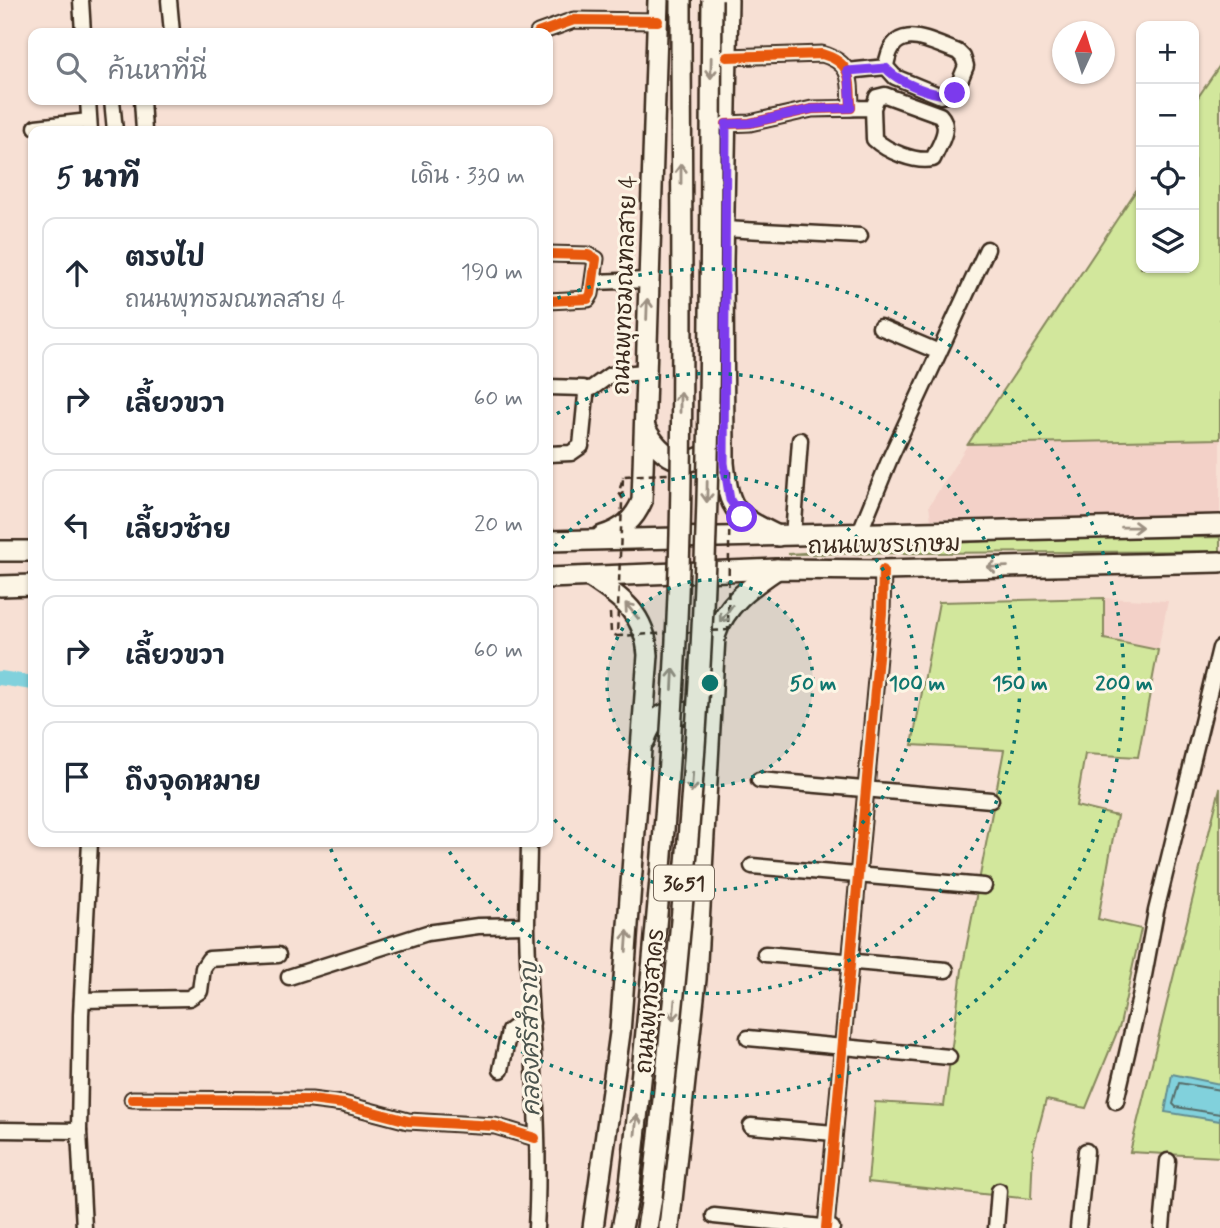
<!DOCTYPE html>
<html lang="th">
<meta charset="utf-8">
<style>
body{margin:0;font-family:Mynerve,"Playpen Sans Thai",sans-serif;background:#f6f6f7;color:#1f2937}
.controls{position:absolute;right:21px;top:21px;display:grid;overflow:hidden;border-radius:14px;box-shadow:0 2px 5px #0004}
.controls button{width:63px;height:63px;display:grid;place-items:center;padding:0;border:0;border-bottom:2px solid #e0e1e3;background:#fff;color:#1f2937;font:35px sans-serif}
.compass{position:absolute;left:1052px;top:21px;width:63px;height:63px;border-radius:50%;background:#fff;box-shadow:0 2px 5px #0004;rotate:4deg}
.stop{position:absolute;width:21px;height:21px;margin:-16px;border:5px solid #7c3aed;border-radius:50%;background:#fff}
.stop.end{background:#7c3aed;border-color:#fff;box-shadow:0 2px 7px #0008}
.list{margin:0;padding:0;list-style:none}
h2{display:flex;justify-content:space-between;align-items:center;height:91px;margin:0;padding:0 28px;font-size:30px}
h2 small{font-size:23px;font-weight:400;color:#747a83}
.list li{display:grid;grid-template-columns:46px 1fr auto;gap:21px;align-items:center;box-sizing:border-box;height:112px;margin:0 14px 14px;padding:0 14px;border:2px solid #e0e1e3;border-radius:14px}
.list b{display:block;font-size:26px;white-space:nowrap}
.list p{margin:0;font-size:23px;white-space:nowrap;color:#747a83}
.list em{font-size:23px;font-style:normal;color:#747a83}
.icon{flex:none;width:38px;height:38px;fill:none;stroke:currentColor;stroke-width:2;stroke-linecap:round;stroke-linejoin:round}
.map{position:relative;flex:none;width:1220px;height:1228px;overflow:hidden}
.search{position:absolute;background:#fff;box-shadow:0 2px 5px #0004;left:28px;top:28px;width:525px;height:77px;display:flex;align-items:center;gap:18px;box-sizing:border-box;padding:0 24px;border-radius:14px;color:#747a83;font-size:26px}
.panel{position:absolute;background:#fff;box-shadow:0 2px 5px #0004;left:28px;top:126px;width:525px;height:721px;border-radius:14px}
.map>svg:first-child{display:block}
.built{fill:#f3d1c8}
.green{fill:#d2e79c;stroke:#86885d;stroke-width:2}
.water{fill:#81d1dc;stroke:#658e90;stroke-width:2}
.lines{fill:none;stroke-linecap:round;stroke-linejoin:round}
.shore{stroke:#576d6a;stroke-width:2}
.canal{stroke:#81d1dc;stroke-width:14}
.minor-casing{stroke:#3b2a1e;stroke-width:19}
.major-casing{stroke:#3b2a1e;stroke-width:24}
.path{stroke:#3b2a1e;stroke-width:2.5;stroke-dasharray:7 5;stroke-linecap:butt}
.minor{stroke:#fcf5e5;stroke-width:14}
.major{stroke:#fcf5e5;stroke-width:19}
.major-bridge-casing{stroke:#3b2a1e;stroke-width:24;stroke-linecap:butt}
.path-bridge{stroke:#3b2a1e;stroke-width:2.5;stroke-dasharray:7 5;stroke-linecap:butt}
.major-bridge{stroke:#fcf5e5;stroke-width:19}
.cycleway-casing{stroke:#fcf5e5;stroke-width:15}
.cycleway{stroke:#e8590c;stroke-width:10}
.oneway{stroke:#9c9082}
.route{stroke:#7c3aed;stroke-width:9}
.ring{fill:none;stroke:#0f766e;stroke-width:3.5;stroke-dasharray:3.5 7}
.labels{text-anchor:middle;stroke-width:6;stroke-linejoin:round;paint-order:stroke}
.shield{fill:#fcf5e5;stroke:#75675a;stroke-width:2}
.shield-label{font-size:21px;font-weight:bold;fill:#3b2a1e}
.street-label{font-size:23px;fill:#3b2a1e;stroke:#fcf5e5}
.water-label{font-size:24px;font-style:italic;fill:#4c544e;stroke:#fcf5e5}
.centre{fill:#0f766e;stroke:#fcf5e5;stroke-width:3.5}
.ring-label{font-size:21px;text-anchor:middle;font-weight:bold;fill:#0f766e;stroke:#fcf5e5;stroke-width:6;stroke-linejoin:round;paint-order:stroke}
</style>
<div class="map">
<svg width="1220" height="1228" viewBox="0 0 1220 1228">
<rect width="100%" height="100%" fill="#f7e0d4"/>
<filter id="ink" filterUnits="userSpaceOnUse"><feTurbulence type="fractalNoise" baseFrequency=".0143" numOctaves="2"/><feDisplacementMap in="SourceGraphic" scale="14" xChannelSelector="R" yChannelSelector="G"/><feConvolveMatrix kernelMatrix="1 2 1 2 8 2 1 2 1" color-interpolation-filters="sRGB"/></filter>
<g filter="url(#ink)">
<g class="built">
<path d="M1220 439V516L931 519 929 506 968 444Z"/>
<path d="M1104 598 1168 601 1158 650 1104 639Z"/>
</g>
<g class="green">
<path d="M1220 65V439L968 444 1141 183V268H1194V103Z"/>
<path d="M1220 537V551L788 554 1032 538Z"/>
<path d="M1104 598V639L1158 650 1138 757 1085 754 1076 806 1117 816 1098 919 1141 929 1120 1025 1086 1108 1046 1100 1033 1149 1031 1199 868 1182 875 1102 944 1106 962 970 1004 750 912 745 939 602Z"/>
<path d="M1220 788V1157L1130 1152Z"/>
</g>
<path class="water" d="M1172 1074 1220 1084V1121L1165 1112Z"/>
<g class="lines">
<path class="shore" d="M1220 1090 1179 1083 1173 1104 1176 1107 1220 1114"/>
<path class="canal" d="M0 678 33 683"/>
<g class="minor-casing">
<g id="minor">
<path d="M81 0 83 33"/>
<path d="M169 0 172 33"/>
<path d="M538 33 574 20 658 21"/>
<path d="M727 57 822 54C853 63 850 80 851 108"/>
<path d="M847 71 886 67 895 77 941 96 955 93 966 66 963 57 958 52C928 41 892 19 886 67"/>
<path d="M88 100 90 131"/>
<path d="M112 100 115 131"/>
<path d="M142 100 144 131"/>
<path d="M726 124 750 123 812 109 873 108 874 139C887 151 915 163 933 159 939 145 952 128 940 115L885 95 877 97 873 108"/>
<path d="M36 127 89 121"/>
<path d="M724 229 860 236"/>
<path d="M548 254 588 255 596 259 591 294 588 299 548 301"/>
<path d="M594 282 648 280"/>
<path d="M880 327 939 352"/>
<path d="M548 387 583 388 586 395 581 446 571 453 548 454"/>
<path d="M585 390 592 388 610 375 645 372"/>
<path d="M859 534 891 456 987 249"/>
<path d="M793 537 800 440"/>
<path d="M759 780 991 800"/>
<path d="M529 842C529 870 527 899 527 928 529 1027 542 1128 536 1228"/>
<path d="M752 866 984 886"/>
<path d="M765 954 946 970"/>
<path d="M289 977 427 933 478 926 527 925"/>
<path d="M82 1000 189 998 200 991 203 968 209 959 278 955"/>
<path d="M748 1038 949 1057"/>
<path d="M501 1070 509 1031 517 1025 532 1023"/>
<path d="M132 1099 311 1100 343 1104 408 1121 495 1126 535 1138"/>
<path d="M1116 1101 1140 997 1156 911 1220 648"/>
<path d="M751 1126 834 1133"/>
<path d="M0 1130 79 1131"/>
<path d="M714 1216 832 1228"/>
<path d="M84 1228 79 1131 81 1015 90 842"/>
<path d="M826 1228 882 613 883 570"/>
<path d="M996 1228 999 1191"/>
<path d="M1078 1228 1086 1151"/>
<path d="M1162 1228 1168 1161"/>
</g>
</g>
<g class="major-casing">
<g id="major">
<path d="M728 0 723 262 724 463C729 512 735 515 778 536"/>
<path d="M645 428C662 459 690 476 717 443"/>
<path d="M602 536C622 530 634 520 642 501L658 0"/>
<path d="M548 541 1220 525"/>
<path d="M0 551H33"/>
<path d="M590 577C623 599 645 614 648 655L620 1033 593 1228"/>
<path d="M548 578 777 569 883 570 1220 562"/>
<path d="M0 586 33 585"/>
<path d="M645 740C654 709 687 699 703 731"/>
<path d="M622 1228 629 1193"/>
<path d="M647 1228 652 1197"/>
<path d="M669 1228 696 979 715 636C725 605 750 587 777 569"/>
</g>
</g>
<g class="path">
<path d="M623 499 619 493 623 476"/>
<path d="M610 613 611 633 617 636"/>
</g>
<use href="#minor" class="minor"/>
<use href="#major" class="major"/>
<g class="major-bridge-casing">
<g id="major-bridge">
<path d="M629 1193C653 975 674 755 680 535 684 357 681 178 681 0"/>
<path d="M652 1197C678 976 699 753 706 531 712 354 710 177 712 0"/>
</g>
</g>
<path class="path-bridge" d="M730 471 728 630 617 636 623 476Z"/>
<use href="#major-bridge" class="major-bridge"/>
<g class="cycleway-casing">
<g id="cycleway">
<path d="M538 33 574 20 658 21"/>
<path d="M726 124 750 123 812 109 851 108C850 80 853 63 822 54L727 57"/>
<path d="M548 254 588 255 596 259 591 294 588 299 548 301"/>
<path d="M132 1099 311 1100 343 1104 408 1121 495 1126 535 1138"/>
<path d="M826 1228 882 613 883 570"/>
</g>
</g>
<use href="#cycleway" class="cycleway"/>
</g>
<defs><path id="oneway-shaft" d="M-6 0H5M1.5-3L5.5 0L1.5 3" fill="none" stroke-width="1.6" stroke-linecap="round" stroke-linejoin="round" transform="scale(1.75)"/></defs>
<g class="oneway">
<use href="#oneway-shaft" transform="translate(711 68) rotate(91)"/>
<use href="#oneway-shaft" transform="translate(681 174) rotate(-90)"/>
<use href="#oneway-shaft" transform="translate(647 309) rotate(-88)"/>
<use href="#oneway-shaft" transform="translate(680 402) rotate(-90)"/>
<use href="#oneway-shaft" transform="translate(707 492) rotate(91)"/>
<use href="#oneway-shaft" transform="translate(1132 527) rotate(-1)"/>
<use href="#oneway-shaft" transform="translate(997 567) rotate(178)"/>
<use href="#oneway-shaft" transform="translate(632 611) rotate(-130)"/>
<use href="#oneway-shaft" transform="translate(726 614) rotate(126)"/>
<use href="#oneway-shaft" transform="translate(673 679) rotate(-87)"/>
<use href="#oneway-shaft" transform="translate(692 783) rotate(94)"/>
<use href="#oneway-shaft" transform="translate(627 941) rotate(-86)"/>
<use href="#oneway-shaft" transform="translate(674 1010) rotate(95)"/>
<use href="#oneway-shaft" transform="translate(636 1125) rotate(-84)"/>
</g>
</g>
<g class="lines" filter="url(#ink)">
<path class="route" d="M742 517 730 500 724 463 726 124 750 123 812 109 851 108 849 78 847 71 886 68C896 81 939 100 955 93"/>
</g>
<circle cx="710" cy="683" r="103" fill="#0f766e" fill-opacity=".12"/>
<g class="ring">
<circle cx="710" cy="683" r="103"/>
<path d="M548 554A207 207 0 1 1 548 812"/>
<path d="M548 419A310 310 0 1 1 444 843"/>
<path d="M548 302A414 414 0 1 1 329 845"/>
</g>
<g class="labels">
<rect class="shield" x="654" y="865.5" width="60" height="35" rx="5"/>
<g class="shield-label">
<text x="684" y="890">3651</text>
</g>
<g class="street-label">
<text transform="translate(624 285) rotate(-88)" y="8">ถนนพุทธมณฑลสาย 4</text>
<text transform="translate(884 544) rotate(-1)" y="8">ถนนเพชรเกษม</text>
<text transform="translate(649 1001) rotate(-85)" y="8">ถนนพุทธสาคร</text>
</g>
<g class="water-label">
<text transform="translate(530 1039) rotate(-91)" y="8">คลองศรีสำราญ</text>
</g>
</g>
<circle cx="710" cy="683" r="10" class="centre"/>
<g class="ring-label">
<text x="813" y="690">50 m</text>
<text x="917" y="690">100 m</text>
<text x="1020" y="690">150 m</text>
<text x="1124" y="690">200 m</text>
</g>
</svg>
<div class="controls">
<button>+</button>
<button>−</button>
<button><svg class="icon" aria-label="locate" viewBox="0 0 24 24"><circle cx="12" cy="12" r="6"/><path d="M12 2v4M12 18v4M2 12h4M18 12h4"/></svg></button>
<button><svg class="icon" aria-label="layers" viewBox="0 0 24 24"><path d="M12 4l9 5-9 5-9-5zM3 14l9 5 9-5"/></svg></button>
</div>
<svg class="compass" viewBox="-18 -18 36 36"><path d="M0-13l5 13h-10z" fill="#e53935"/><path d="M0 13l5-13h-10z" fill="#747a83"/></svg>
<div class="stop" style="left:742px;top:517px"></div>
<div class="stop end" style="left:955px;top:93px"></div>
<div class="search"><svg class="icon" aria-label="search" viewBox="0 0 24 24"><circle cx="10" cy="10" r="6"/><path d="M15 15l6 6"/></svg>ค้นหาที่นี่</div>
<section class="panel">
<h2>5 นาที<small>เดิน · 330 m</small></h2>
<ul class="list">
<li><svg class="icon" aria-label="ahead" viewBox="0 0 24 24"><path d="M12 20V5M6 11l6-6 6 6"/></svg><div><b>ตรงไป</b><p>ถนนพุทธมณฑลสาย 4</p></div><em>190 m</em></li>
<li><svg class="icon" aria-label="right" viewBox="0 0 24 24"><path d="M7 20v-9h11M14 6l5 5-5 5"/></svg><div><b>เลี้ยวขวา</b></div><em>60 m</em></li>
<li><svg class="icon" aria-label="left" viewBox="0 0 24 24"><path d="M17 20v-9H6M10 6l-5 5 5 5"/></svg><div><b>เลี้ยวซ้าย</b></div><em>20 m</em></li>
<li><svg class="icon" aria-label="right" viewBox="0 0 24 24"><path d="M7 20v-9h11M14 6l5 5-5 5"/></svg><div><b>เลี้ยวขวา</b></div><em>60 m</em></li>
<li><svg class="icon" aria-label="arrive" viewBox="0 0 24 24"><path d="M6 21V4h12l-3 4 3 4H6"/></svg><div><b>ถึงจุดหมาย</b></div></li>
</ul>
</section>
</div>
